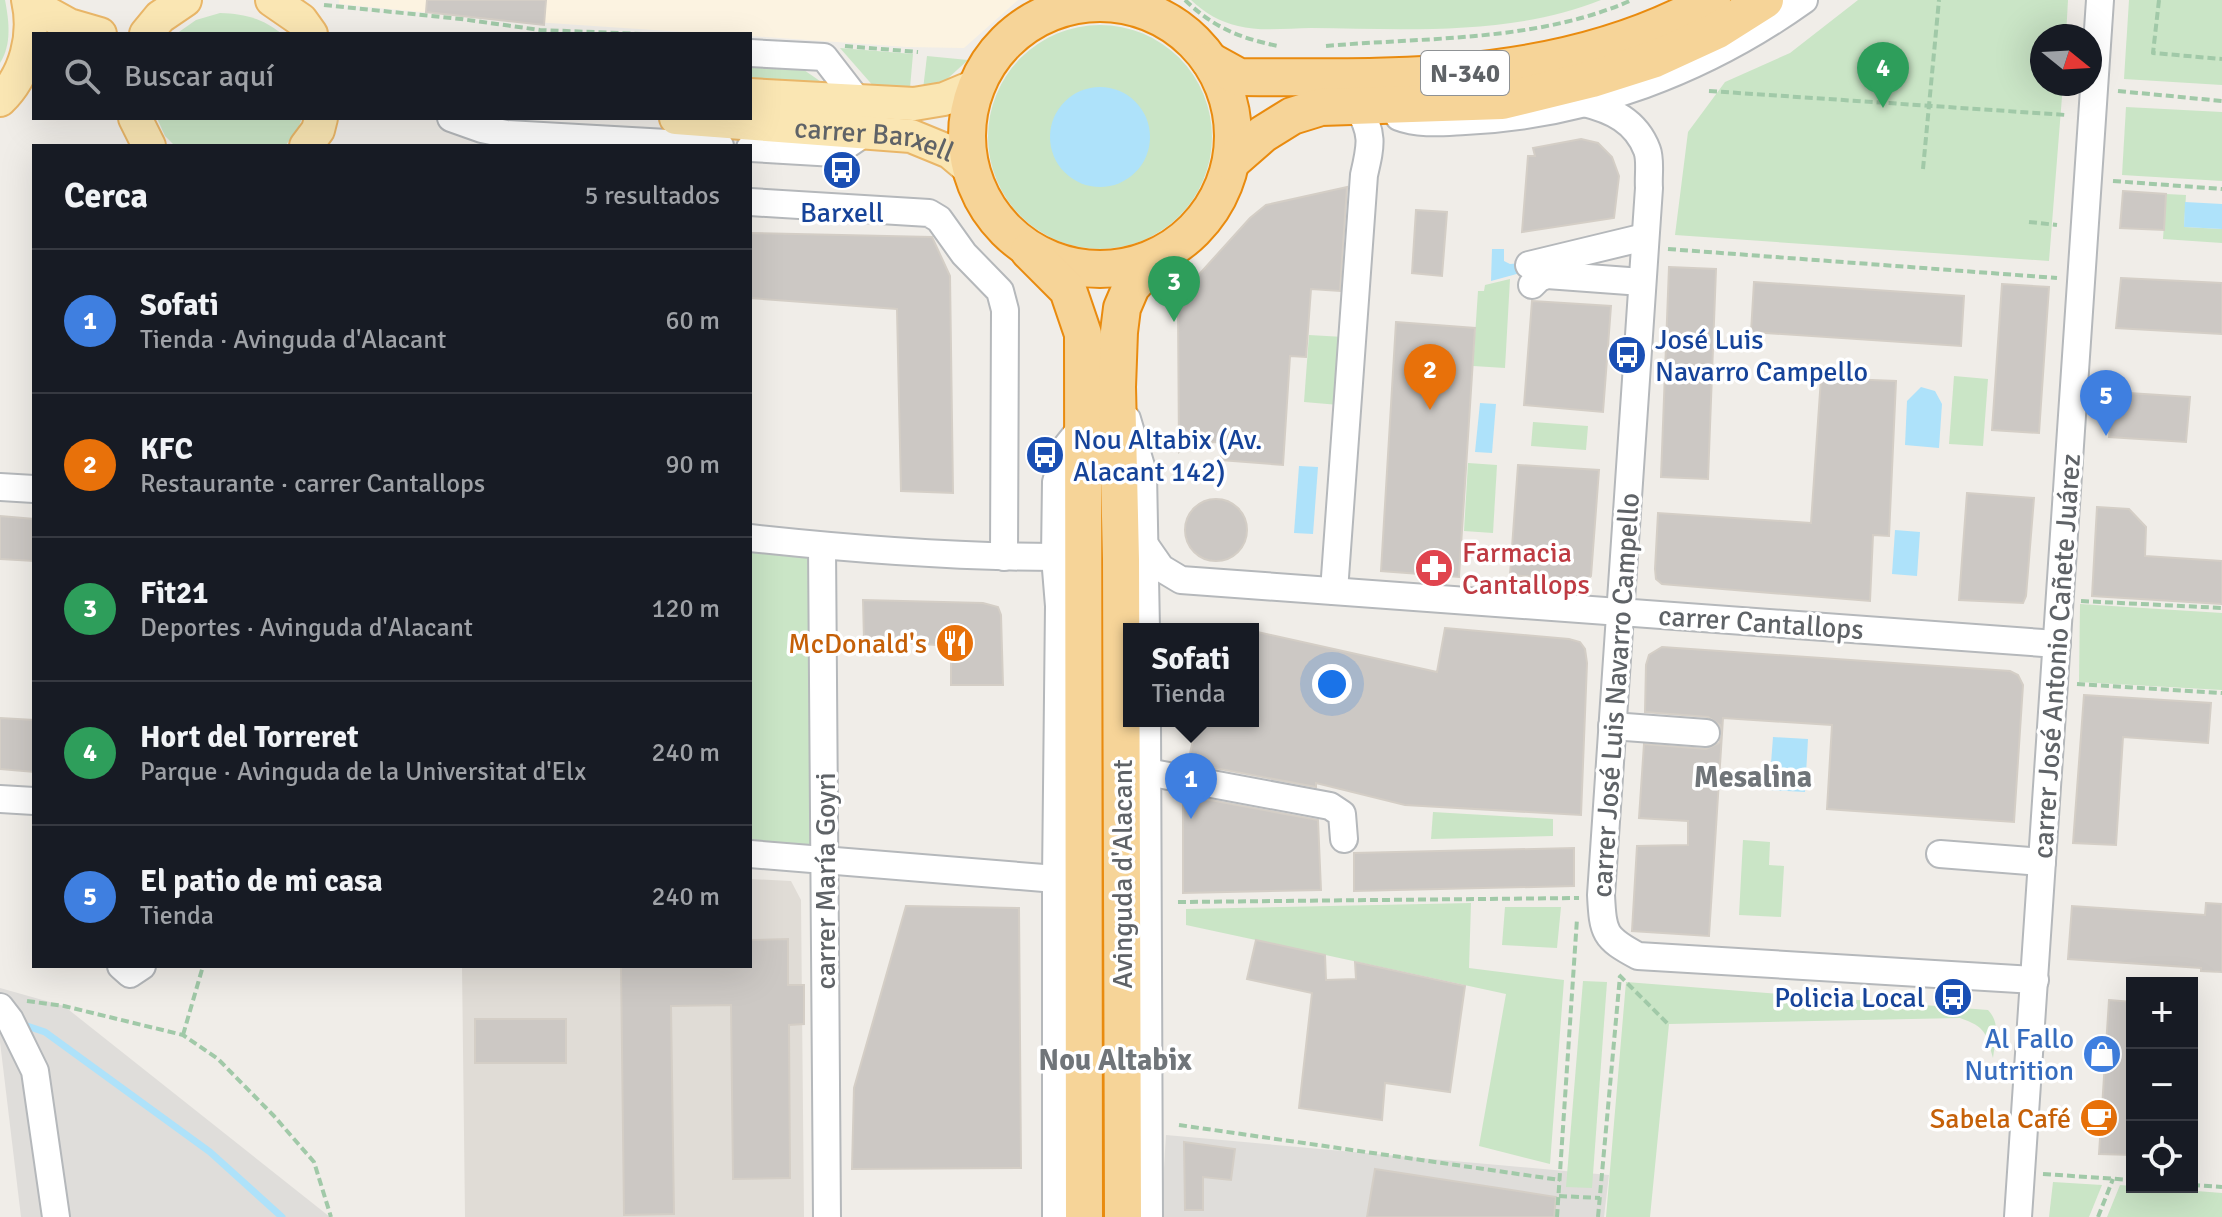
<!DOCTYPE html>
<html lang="es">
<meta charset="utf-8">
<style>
body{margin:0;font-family:Signika,sans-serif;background:#242831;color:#f1f3f6}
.controls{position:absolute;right:24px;bottom:24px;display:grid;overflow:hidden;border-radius:0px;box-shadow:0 8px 32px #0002}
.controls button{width:72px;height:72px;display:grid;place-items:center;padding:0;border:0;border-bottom:2px solid #363941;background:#171b24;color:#f1f3f6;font:40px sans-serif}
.compass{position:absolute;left:2030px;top:24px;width:72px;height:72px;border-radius:50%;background:#171b24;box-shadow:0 8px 32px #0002;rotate:108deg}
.you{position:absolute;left:1332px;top:684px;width:28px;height:28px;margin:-20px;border:6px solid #fff;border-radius:50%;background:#1a73e8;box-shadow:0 0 0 12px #1a73e833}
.badge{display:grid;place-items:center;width:52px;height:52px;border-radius:50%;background:#df3f45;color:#fff;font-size:26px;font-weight:700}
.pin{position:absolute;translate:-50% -66px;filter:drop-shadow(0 2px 4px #0008)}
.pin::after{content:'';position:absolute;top:42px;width:28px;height:24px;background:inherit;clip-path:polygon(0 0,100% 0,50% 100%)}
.popup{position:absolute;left:1123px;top:623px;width:136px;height:104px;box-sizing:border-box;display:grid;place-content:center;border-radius:0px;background:#171b24;filter:drop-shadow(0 2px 6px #0005);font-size:26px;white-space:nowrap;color:#9ea1a6}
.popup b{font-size:30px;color:#f1f3f6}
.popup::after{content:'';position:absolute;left:50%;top:100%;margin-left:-16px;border:16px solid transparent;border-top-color:#171b24}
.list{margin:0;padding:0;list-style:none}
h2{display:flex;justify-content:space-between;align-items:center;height:104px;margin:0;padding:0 32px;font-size:34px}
h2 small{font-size:26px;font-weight:400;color:#9ea1a6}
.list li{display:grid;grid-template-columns:52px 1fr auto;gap:24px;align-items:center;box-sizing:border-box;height:144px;padding:0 32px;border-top:2px solid #363941}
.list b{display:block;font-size:30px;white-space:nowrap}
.list p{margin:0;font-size:26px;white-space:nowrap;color:#9ea1a6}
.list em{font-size:26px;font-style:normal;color:#9ea1a6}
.icon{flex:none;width:44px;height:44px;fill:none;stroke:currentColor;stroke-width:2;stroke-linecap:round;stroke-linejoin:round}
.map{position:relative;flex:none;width:2222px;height:1217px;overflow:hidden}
.search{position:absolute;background:#171b24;box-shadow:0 8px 32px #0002;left:32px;top:32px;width:720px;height:88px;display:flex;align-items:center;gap:20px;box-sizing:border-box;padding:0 28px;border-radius:0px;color:#9ea1a6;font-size:30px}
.panel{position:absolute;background:#171b24;box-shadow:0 8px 32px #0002;left:32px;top:144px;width:720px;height:824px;border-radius:0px}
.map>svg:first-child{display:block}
.commercial{fill:#fcf3e1}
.industrial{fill:#dfddda}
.education{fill:#e0dcd6}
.green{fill:#cae5c6}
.water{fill:#aee2fa}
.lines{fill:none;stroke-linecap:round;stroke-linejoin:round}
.stream{stroke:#aee2fa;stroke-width:7}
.building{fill:#ccc8c4;stroke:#d4cec6;stroke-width:2}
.minor-casing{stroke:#b5b8bb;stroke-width:30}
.major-casing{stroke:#e9b668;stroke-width:36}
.highway-casing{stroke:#e98b0f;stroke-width:40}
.path{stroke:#a1c9a8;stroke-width:4;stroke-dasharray:8 4;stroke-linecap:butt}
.minor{stroke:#fff;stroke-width:26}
.major{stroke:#fae6b3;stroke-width:32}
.highway{stroke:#f6d498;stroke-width:36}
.labels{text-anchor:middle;stroke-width:7;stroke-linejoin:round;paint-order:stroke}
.shield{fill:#fff;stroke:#8f9295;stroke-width:2}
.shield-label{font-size:26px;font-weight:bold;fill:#5f6367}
.street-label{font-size:28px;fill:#5f6367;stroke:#fff}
.transit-label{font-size:28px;fill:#164399;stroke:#fff;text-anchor:start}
.health-label{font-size:28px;fill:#be3a42;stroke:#fff;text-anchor:start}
.food-label{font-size:28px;fill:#c56008;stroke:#fff;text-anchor:end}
.shop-label{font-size:28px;fill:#366cbe;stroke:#fff;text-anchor:end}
.neighbourhood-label{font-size:30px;font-weight:bold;fill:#707579;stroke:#fff}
</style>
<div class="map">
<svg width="2222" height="1217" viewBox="0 0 2222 1217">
<rect width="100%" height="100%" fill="#f0ede8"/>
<path class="commercial" d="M339 0H1018L964 48 907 47 750 36V34H713L491 19 339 4Z"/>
<g class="industrial">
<path d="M0 988 64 1006 330 1217H21L0 1042Z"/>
<path d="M1166 1135 1609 1175 1604 1217H1161Z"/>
</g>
<path class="education" d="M750 879 791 881 801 900 804 1217H465L462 966H750Z"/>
<g class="green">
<path d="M0 0H5C9 21 12 44 0 63Z"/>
<path d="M1191 0H1601C1512 36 1406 29 1311 28 1289 28 1260 32 1238 26 1220 22 1205 13 1191 0Z"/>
<path d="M1858 0H2068L2066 36H2042V84H2063L2049 261 1675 235 1688 132 1725 82 1790 53Z"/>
<path d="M2129 0H2222V85L2124 79Z"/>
<path d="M220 13C245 14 262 18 282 34H176L196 20Z"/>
<circle cx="1100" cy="137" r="112"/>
<path d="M840 48 913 54 910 88H875Z"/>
<path d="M927 56 968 60 946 80 923 89Z"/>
<path d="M750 66 804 70 830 88 750 83Z"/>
<path d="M2126 107 2222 112V181L2122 175Z"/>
<path d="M157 118H302L298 129 285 146H175L165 136Z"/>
<path d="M2166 194 2186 195 2184 227 2222 229V243L2163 239Z"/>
<path d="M1510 279 1505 368 1473 366 1478 291H1484L1485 285Z"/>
<path d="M1309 335 1344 337 1339 405 1304 402Z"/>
<path d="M1954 376 1988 379 1983 446 1949 444Z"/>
<path d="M1533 422 1588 426 1586 450 1531 446Z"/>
<path d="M1468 463 1497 465 1493 533 1464 531Z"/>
<path d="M750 538 822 546 825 860 750 854Z"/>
<path d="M2080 604 2222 613V690L2079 682Z"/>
<path d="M1433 812 1553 819V836L1431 839Z"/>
<path d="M1743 840 1770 842 1769 865 1784 866 1781 917 1739 915Z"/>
<path d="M1471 903 1469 968 1564 980 1550 1164 1479 1146 1506 994 1186 925V909Z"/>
<path d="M1505 907H1561L1557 948 1502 945Z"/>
<path d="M1583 981 1607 982 1592 1188 1566 1187Z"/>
<path d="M1626 982 1988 1010C2001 1023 1995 1041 1993 1058 1986 1033 1986 1027 1960 1018L1669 1024 1650 1217H1606Z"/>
<path d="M2053 1182 2102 1185 2089 1217H2049Z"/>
<path d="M2120 1185 2222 1193V1217H2107Z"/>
</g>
<g class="water">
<circle cx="1100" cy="137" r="50"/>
<path d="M2185 202 2222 204V229L2184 227Z"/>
<path d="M1492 249H1504V261L1510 264 1522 263 1524 272 1491 281Z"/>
<path d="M1921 387 1935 391 1942 404 1939 448 1905 445 1907 401Z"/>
<path d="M1480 403 1496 404 1492 453 1475 452Z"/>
<path d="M1299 466 1318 467 1313 534 1294 533Z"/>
<path d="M1895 530 1920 532 1917 576 1892 574Z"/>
<path d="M1773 737 1808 739 1805 792 1769 790Z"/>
</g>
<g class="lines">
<path class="stream" d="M21 1024 45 1032 210 1152 282 1217"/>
</g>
<g class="building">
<path d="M427 0H546L544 25 426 12Z"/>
<path d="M1581 139 1598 143 1612 157 1619 176 1614 218 1522 232 1528 156H1535L1533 148Z"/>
<path d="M1347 187 1340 291 1311 289 1306 357 1290 356 1283 465 1221 460 1222 442 1191 443 1179 452 1178 308 1184 291 1250 218 1266 205Z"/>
<path d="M2123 191 2166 194 2164 230 2120 228Z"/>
<path d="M1416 210 1447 212 1442 276 1412 273Z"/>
<path d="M750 233 932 237 950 276 953 493 901 491 897 309 750 298Z"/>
<path d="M1669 267 1716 269 1708 479 1661 477Z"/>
<path d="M2121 278 2222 283V334L2116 328Z"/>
<path d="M1754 282 1964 296 1961 346 1751 332Z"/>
<path d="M2002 284 2049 287 2039 433 1992 430Z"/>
<path d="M1532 301 1611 306 1603 412 1524 405Z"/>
<path d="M1396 322 1475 328 1459 577 1381 571Z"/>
<path d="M1821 378 1896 381 1889 536 1873 535 1870 601 1662 584 1656 579 1655 569 1658 513 1811 523Z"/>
<path d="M2113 392 2190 397 2186 442 2109 437Z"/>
<path d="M1518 465 1599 470 1591 576 1585 581 1510 575Z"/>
<path d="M1967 493 2034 498 2026 596 2023 603 1959 600Z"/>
<circle cx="1216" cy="530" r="31"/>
<path d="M2097 507 2129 509 2146 527 2145 556 2222 561V604L2092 596Z"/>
<path d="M0 516 34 519V561L0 559Z"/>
<path d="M863 600 983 603 998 607 1001 615 1003 685H951V646L864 640Z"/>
<path d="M1445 628 1569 639 1580 642 1585 649 1587 663 1581 815 1405 805 1316 783V787L1188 763 1197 721H1253V631L1437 672Z"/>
<path d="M1662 647 2010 671 2018 675 2023 685 2014 822 1827 809 1832 725 1723 718 1709 936 1632 931 1637 846 1688 845V821L1639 818 1644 744 1706 749 1719 743 1722 735 1720 725 1708 717 1645 712 1646 665 1649 655Z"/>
<path d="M2084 695 2211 703 2208 743 2123 737 2116 845 2073 843Z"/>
<path d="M0 718 34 720V772L0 769Z"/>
<path d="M1183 795 1318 820 1321 890 1183 893Z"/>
<path d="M1574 848V886L1354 891V853Z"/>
<path d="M2206 903 2222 904V972L2201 971V968L2068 959 2072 906 2205 915Z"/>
<path d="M906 906 1019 908 1021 1168 852 1169 854 1088Z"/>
<path d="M788 939V985H804V1024L789 1025 790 1178 733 1179 731 1005 671 1006 674 1214 624 1215 621 966H750V940Z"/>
<path d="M1256 940 1325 955 1326 980 1356 979 1355 962 1465 986 1450 1092 1385 1083 1382 1120 1299 1108 1312 993 1247 979Z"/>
<path d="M2109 1000 2132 1002V1155L2099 1154Z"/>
<rect x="475" y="1019" width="91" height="44"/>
<path d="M1184 1142 1235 1149 1231 1180 1203 1177V1210H1185Z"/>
<path d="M1375 1169 1556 1197 1554 1217H1367Z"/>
</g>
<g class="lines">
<g class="minor-casing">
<g id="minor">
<path d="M750 53 824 57 858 101"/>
<path d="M1584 103C1612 110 1636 121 1647 150 1651 160 1648 176 1649 188L1601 895C1603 933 1604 938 1638 956L2035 980"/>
<path d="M1399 117C1419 125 1444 122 1465 121 1587 116 1706 70 1804 0"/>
<path d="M451 118 482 129 506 134 720 146"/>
<path d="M750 148 835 153 866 132"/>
<path d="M750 202 929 213 939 219 964 254 1000 291 1005 310 1004 557"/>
<path d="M1529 265 1645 237"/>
<path d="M1532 285 1539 278 1547 275 1642 282"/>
<path d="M1127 419 1143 473 1146 629"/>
<path d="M0 487 34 489"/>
<path d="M750 538C851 549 953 557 1055 557"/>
<path d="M1145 545 1161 568 1181 580 2057 644"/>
<path d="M822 546 827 1217"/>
<path d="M1334 591 1364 175C1371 145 1374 133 1357 106"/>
<path d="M1147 721 1149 1217"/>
<path d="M1612 726 1706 733"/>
<path d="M1147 772 1330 806 1342 814 1344 839"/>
<path d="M0 799 34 801"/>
<path d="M750 854 1056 879"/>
<path d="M1940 854 2042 862"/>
<path d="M121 966 130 974 142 966"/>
<path d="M0 1007 10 1020 35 1071 56 1217"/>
<path d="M1056 1217V879L1059 606 1055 557 1056 482 1066 447 1081 428"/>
<path d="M2018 1217 2100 0"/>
</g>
</g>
<g class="major-casing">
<g id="major">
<path d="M272 0 301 20 311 34"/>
<path d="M1134 0 1136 7"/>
<path d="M1069 2V0"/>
<path d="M29 3 69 25 100 34"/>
<path d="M146 34 160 17 185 0"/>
<path d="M750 95 914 104 944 99 975 86"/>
<path d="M0 100C26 75 36 35 28 0"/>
<path d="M135 118 149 146"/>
<path id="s1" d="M676 118 911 136 950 152 969 168"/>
<path d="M306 146 318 130 321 118"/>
</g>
</g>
<g class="highway-casing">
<g id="highway">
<circle cx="1100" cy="136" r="133"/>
<path d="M1210 61 1239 77C1401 78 1566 83 1712 0"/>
<path d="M1231 162 1263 134 1292 116 1321 107 1502 101 1592 79 1655 59 1716 31 1765 0"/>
<path d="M1029 251 1068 290 1083 334 1084 1217"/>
<path d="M1123 1217 1121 559 1117 387 1119 332 1122 308 1131 287 1157 258"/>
</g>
</g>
<g class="path">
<path d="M1185 0C1213 27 1239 38 1278 46"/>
<path d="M2159 0 2153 53 2222 59"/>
<path d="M324 5 461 19 540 30 644 34"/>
<path d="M845 46 918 52"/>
<path d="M1326 46C1428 37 1537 42 1632 0"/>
<path d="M1709 91 2066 115"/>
<path d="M2118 91 2222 101"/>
<path d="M1923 169 1939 0"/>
<path d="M2113 181 2222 189"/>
<path d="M2029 222 2057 225"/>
<path d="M1668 249 2057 278"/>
<path d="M2081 601 2222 608"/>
<path d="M2077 684 2222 693"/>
<path d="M1178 902 1579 898"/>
<path d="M1619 975 1668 1024"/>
<path d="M27 1001 64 1006 183 1035 218 1059 274 1116 314 1162 331 1217"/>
<path d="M183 1035 203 966"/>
<path d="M1179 1125 1560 1180"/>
<path d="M2043 1174 2132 1180"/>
<path d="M2192 1185 2222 1187"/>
<path d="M1559 1196 1600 1198"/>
<path d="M1557 1217 1577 919"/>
<path d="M1598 1217 1620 976"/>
<path d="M2098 1217 2113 1179"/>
</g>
<use href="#minor" class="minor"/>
<use href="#major" class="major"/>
<use href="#highway" class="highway"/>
</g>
<defs>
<g id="bus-disc" transform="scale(2)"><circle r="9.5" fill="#1a4fb4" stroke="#fff"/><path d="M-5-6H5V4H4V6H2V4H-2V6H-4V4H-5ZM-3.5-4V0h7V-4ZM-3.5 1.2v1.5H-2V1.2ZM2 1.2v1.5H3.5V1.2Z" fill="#fff"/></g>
<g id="pharmacy-disc" transform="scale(2)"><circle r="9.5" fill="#e0444e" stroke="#fff"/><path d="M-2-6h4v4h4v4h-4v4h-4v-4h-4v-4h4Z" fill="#fff"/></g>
<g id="restaurant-disc" transform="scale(2)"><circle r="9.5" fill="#e8710a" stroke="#fff"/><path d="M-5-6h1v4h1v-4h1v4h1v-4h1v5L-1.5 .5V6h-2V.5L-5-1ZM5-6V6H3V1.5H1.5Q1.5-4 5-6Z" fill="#fff"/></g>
<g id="shop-disc" transform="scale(2)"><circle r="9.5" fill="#3f7fe0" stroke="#fff"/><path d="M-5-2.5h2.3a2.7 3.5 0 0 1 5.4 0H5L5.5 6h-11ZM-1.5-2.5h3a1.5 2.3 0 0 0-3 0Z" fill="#fff"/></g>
<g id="cafe-disc" transform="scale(2)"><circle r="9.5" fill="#e8710a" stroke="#fff"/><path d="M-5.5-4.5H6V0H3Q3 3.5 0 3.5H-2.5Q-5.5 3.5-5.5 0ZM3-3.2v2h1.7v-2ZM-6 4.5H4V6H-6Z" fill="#fff"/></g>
</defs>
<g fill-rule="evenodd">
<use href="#bus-disc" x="842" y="170"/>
<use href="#bus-disc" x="1627" y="355"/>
<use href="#bus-disc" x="1045" y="455"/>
<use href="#pharmacy-disc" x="1434" y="568"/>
<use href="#restaurant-disc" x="955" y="643"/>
<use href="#bus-disc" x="1953" y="997"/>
<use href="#shop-disc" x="2102" y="1054"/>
<use href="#cafe-disc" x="2099" y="1118"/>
</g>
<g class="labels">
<rect class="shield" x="1421" y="51" width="88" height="44" rx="6"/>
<g class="shield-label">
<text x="1465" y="82">N-340</text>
</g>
<g class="street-label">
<text dy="10" stroke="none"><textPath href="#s1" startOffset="200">carrer Barxell</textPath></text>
<text transform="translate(1761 622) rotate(4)" y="10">carrer Cantallops</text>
<text transform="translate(2056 656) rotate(-86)" y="10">carrer José Antonio Cañete Juárez</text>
<text transform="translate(1615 695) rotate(-86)" y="10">carrer José Luis Navarro Campello</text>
<text transform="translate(1122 874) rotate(-90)" y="10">Avinguda d'Alacant</text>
<text transform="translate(825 881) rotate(-90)" y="10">carrer María Goyri</text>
</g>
<g class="transit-label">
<text x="842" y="222" text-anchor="middle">Barxell</text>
<text x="1655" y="349">José Luis<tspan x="1655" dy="32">Navarro Campello</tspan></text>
<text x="1073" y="449">Nou Altabix (Av.<tspan x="1073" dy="32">Alacant 142)</tspan></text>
<text x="1925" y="1007" text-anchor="end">Policia Local</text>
</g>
<g class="health-label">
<text x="1462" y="562">Farmacia<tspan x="1462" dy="32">Cantallops</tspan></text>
</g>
<g class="food-label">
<text x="927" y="653">McDonald's</text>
<text x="2071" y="1128">Sabela Café</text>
</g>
<g class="shop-label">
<text x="2074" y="1048">Al Fallo<tspan x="2074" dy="32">Nutrition</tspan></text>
</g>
<g class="neighbourhood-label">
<text x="1753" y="787">Mesalina</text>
<text x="1115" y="1070">Nou Altabix</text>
</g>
</g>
</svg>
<div class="controls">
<button>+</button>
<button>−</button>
<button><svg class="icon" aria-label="locate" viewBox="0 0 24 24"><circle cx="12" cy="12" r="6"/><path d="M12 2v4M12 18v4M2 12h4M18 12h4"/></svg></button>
</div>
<svg class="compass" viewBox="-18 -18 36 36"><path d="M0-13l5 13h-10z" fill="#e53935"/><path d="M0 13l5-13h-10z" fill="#9ea1a6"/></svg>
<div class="you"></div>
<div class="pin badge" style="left:1191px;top:819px;background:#3f7fe0">1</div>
<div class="popup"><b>Sofati</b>Tienda</div>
<div class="pin badge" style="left:1430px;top:410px;background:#e8710a">2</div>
<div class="pin badge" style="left:1174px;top:322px;background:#2e9e5b">3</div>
<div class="pin badge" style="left:1883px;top:108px;background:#2e9e5b">4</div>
<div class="pin badge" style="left:2106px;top:436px;background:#3f7fe0">5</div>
<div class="search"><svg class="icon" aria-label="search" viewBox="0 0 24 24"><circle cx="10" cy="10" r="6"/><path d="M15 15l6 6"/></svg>Buscar aquí</div>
<section class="panel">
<h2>Cerca<small>5 resultados</small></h2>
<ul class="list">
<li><span class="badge" style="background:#3f7fe0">1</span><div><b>Sofati</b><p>Tienda · Avinguda d'Alacant</p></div><em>60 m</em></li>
<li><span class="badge" style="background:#e8710a">2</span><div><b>KFC</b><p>Restaurante · carrer Cantallops</p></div><em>90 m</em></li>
<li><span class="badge" style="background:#2e9e5b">3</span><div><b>Fit21</b><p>Deportes · Avinguda d'Alacant</p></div><em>120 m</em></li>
<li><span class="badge" style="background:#2e9e5b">4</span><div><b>Hort del Torreret</b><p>Parque · Avinguda de la Universitat d'Elx</p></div><em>240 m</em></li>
<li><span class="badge" style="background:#3f7fe0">5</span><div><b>El patio de mi casa</b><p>Tienda</p></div><em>240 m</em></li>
</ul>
</section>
</div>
